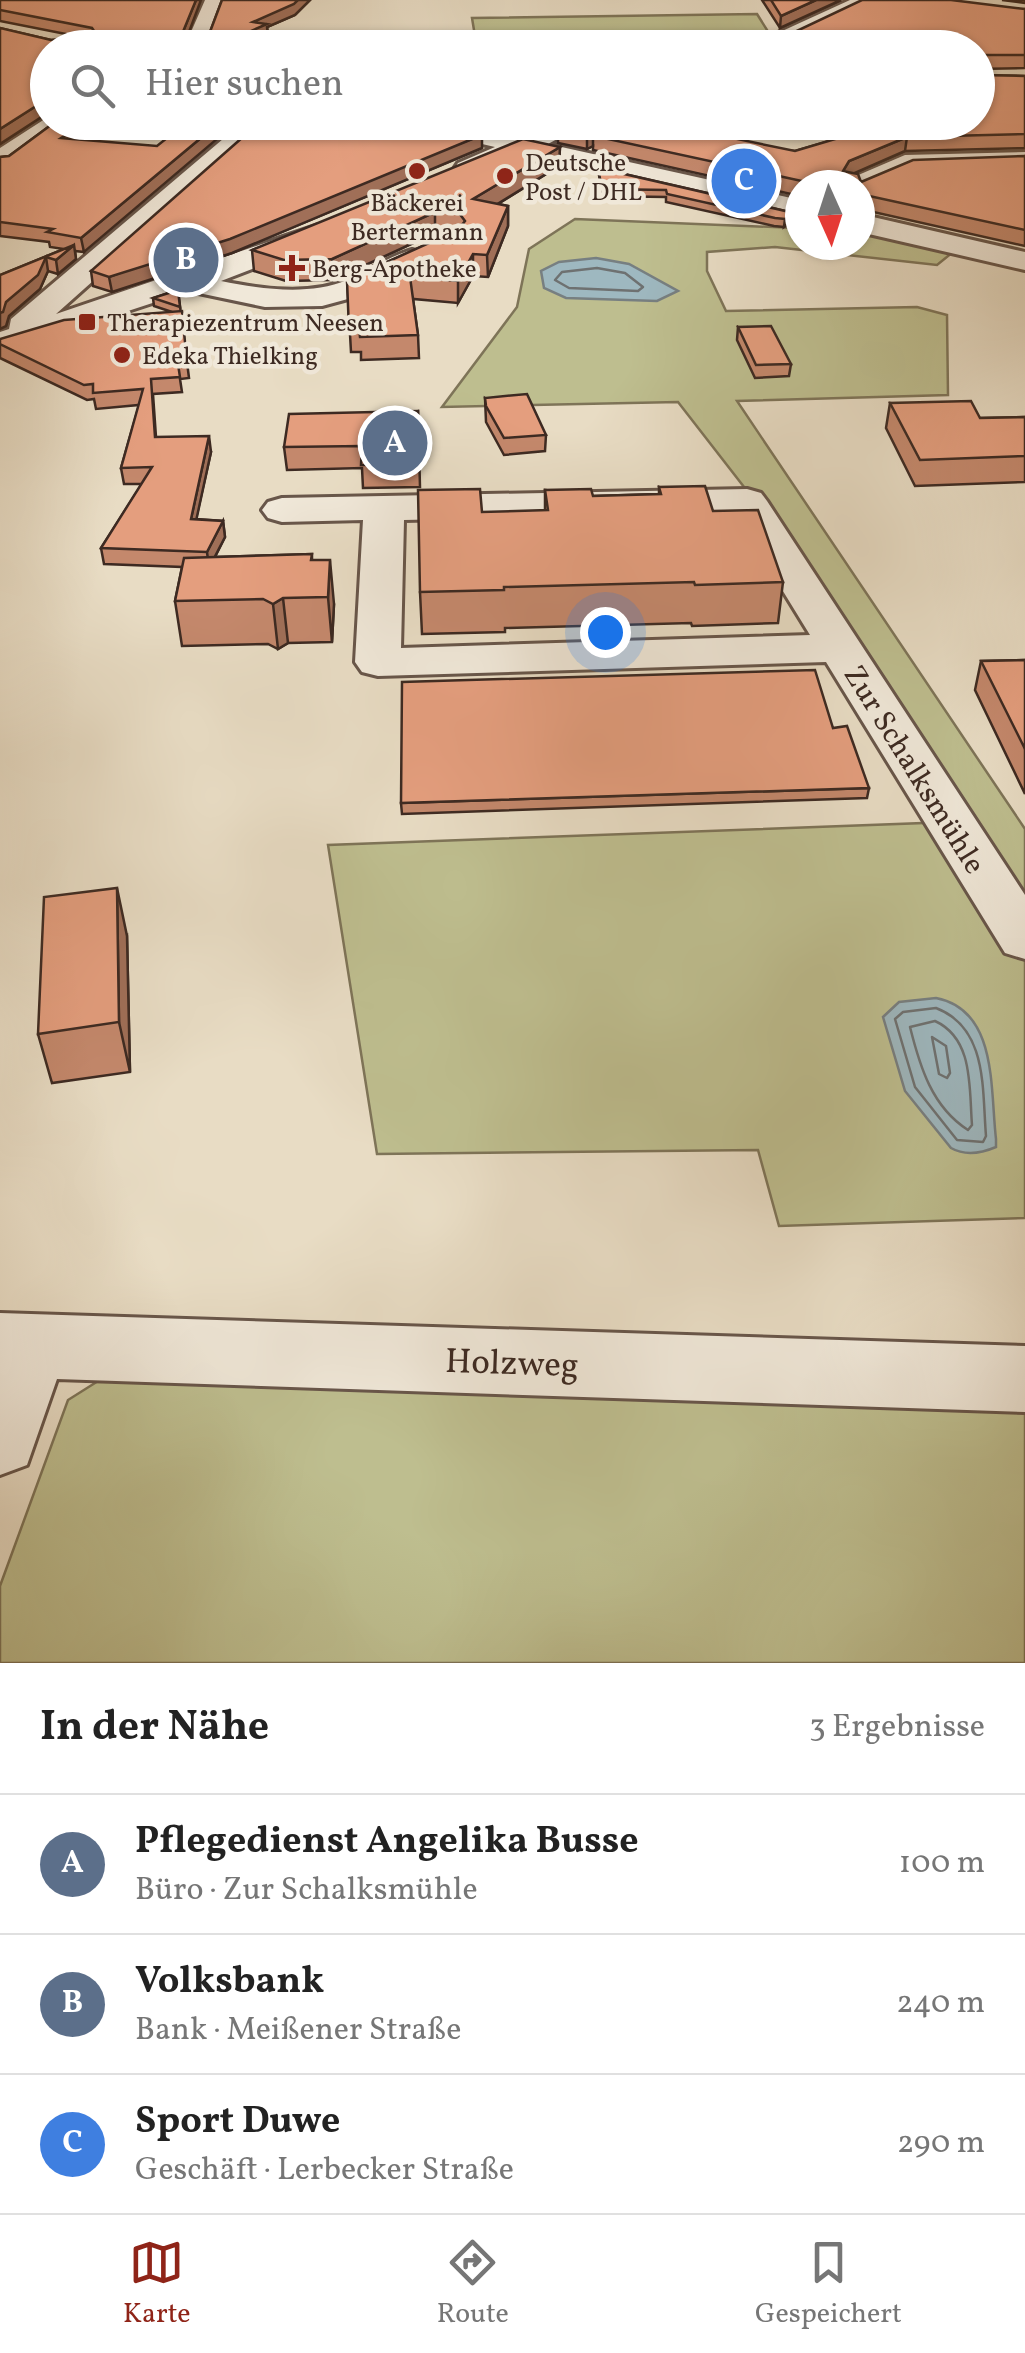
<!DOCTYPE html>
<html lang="de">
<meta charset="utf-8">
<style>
body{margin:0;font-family:Vollkorn,serif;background:#f6f6f6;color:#222}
.compass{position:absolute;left:785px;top:170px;width:90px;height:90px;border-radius:50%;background:#fff;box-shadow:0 2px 8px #0004;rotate:177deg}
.you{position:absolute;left:605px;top:632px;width:35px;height:35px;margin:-25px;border:8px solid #fff;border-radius:50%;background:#1a73e8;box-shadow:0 0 0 15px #1a73e833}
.badge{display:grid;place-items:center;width:65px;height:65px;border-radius:50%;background:#8f2418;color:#fff;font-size:32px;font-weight:700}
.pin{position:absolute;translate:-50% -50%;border:5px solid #fff;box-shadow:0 2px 10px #0006}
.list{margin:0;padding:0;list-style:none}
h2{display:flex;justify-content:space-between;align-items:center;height:130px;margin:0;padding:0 40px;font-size:42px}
h2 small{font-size:32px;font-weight:400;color:#767676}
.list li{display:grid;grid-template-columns:65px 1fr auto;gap:30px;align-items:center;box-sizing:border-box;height:140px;padding:0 40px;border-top:2px solid #e0e0e0}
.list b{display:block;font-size:38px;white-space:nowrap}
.list p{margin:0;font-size:32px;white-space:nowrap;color:#767676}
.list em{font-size:32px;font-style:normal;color:#767676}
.icon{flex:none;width:55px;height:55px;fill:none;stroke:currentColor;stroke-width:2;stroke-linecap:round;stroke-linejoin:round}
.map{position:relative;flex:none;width:1025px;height:1663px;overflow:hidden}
.search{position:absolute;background:#fff;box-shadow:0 2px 8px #0004;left:30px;right:30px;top:30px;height:110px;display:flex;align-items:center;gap:25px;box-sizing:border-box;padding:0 35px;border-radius:55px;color:#767676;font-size:38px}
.sheet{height:550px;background:#fff}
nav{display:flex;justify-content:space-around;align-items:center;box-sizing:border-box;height:140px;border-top:2px solid #e0e0e0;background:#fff;font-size:28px;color:#767676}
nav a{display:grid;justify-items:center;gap:5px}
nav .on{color:#8f2418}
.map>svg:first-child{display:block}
.green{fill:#bebe8f;stroke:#7e7458;stroke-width:2.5}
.water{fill:#9eb8c0;stroke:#777f81;stroke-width:2.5}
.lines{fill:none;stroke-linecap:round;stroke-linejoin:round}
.shore{stroke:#6e7171;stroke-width:2.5}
.minor-casing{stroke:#68564a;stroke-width:6}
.minor{fill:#f0e8d9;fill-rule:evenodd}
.wall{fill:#c4886c;stroke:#3d2a22;stroke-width:2.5}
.shaded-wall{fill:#a06f58;stroke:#3d2a22;stroke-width:2.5}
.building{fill:#e49e7e;stroke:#3d2a22;stroke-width:2.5}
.poi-dot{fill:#8f2418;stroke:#f0e8d9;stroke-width:4}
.labels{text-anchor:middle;stroke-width:9;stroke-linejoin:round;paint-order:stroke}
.far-poi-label{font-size:25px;fill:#3d2a22;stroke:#f0e8d9;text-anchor:start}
.street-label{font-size:30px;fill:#3d2a22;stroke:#f0e8d9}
.near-street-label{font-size:35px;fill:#3d2a22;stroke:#f0e8d9}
</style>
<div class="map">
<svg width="1025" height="1663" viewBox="0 0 1025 1663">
<rect width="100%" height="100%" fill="#e8dcc4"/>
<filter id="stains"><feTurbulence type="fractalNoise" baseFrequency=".002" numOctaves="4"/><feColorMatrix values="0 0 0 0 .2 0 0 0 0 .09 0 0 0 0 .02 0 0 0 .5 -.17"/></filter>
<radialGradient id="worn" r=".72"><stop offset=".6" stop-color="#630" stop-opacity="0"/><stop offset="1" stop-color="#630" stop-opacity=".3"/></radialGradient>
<g class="green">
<path d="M757 14 772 38 750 48H565L476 42 472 18Z"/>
<path d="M860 218 953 252 937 265 775 247 707 252V271L726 311 917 307 947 315 948 395 737 401 1025 829V1218L779 1226 758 1150 377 1154 328 845 950 822 751 496 678 402 442 407 517 307 529 249 575 219 796 228 800 225V245H860Z"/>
<path d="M1025 1347V1663H0V1586L68 1400 122 1366Z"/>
</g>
<g class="water">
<path d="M596 258 629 264 678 291 657 301 566 298 544 288 541 271 559 262Z"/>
<path d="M936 998C998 1010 990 1089 996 1139V1147C982 1153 965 1156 951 1148L905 1091 883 1017 899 1002Z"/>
</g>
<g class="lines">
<g class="shore">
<path d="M597 268 625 273 643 287 638 291 569 288 555 280 562 272Z"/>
<path d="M936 1008C988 1028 982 1089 986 1136L983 1142 957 1140 915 1087 895 1019 903 1012Z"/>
<path d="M935 1021C974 1039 969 1088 972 1125L968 1130C932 1107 920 1067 910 1027Z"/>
<path d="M932 1037 946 1046 950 1073 947 1078 939 1074Z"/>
</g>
<g class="minor-casing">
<g id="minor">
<path d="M205 0H225L206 48H184Z"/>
<path d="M850 0H877L776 48H745Z"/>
<path d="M48 117V122H69L9 166 0 168V148Z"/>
<path d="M243 122H271L56 314 318 225 328 228 333 234 328 240 221 281C261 289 309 296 347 280 369 271 389 256 412 250L423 253 427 259 423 265 370 293 322 306 265 307 189 291 0 353V332L9 329 11 319Z"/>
<path d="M406 122H454L519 137 553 122H588L548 144 800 200V218L524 154 467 177 458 175 454 169 458 163 495 147 409 127Z"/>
<path d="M1025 152V168L910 171 860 193V185H845L849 179 905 155Z"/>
<path d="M860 214 1025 252V270L860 232Z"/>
<path d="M747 489 761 493 767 501 1025 895V959L1005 953 826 662 378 676 362 672 355 662 363 520 282 522 268 518 262 510 268 502 282 498ZM735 513 810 635 401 648 404 520Z"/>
<path d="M0 1313 1025 1346V1412L57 1379 27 1465 0 1475Z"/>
</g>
</g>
<use href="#minor" class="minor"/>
</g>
<g class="wall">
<path d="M0 0 186 39 207 40 222 0H310L295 15 267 27 268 35 240 48H48V115L46 114 0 144V28L51 40 86 38 0 21Z"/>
<path d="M762 0H841L780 28Z"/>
<path d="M1002 0H1025V3Z"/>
<path d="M1025 9V68L978 69V48H766L767 45Z"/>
<path d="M978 75 1025 76V148L905 151 854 173 861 182 1025 156V246L860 209V185H800V196L593 150V146L587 149 558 143V128L795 151 843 137 833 122H978Z"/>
<path d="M55 122H108L81 140 84 252 75 251 76 259 58 274 48 271 40 289 9 316 6 326 0 275 64 249 50 247 49 242 0 236V157L9 156Z"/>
<path d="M473 122H542L518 133Z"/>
<path d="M560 147 559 166 498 204 508 206V226L488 277 473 276 458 303 413 299 418 335 419 358 361 360V352H351L347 280 452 233H435L333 280 286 281 254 271 252 250Z"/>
<path d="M482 148 232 253 112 292 93 286 91 271Z"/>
<path d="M598 168 794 213 793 220 784 227 774 226 666 202V197L602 196Z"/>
<path d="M178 290 189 378 180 379 182 392 153 394 156 437 211 452 196 519 223 521 225 537 215 557 312 554V560L334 604 332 642 288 643 278 649 268 644 182 646 175 601 182 567 104 564 101 548 142 484H124L121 468 139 405 96 409 94 399 87 400 0 358V340L172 312 154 306 153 298Z"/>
<path d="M738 327 791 364 789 376 755 378 737 340Z"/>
<path d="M485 398 546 435 545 451 504 455 486 422Z"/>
<path d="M890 403 980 418 1025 417V482L915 486 886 428Z"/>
<path d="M418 411 420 487 363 488 362 468 287 470 284 447Z"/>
<path d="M659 487 713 511 783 582 778 623 692 626 691 623 505 628V632L422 634 420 592 545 510V490L593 496 659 494Z"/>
<path d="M1025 660V794L975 690 981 661Z"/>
<path d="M869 788 867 798 402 814 401 803Z"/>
<path d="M127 936 130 1072 52 1083 38 1034Z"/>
</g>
<g class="shaded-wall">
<path d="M196 0H201L183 48 180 39Z"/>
<path d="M298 0H310L295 15 267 27 268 35 240 48H212L253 22Z"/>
<path d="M816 0H841L780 28 781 16Z"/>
<path d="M44 101 46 114 0 144V129Z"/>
<path d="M86 122H108L63 152 61 138Z"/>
<path d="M220 122H237L84 252 81 238Z"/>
<path d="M518 122H542L518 133Z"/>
<path d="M593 131V146L587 149V135Z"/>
<path d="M482 135V148L232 253 112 292 109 277Z"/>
<path d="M907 137 905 151 848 176 843 171 849 161Z"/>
<path d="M560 147 559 166 473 219V199Z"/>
<path d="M508 206V226L488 277 487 255Z"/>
<path d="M435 212V233L333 280 332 259Z"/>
<path d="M794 213 793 220 784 227 785 219Z"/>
<path d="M74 245 76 259 58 274 56 260Z"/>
<path d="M473 254V276L458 303V281Z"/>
<path d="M46 257 48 271 40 289 9 316 6 326 0 329V313L6 302Z"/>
<path d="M209 436 211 452 193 535 191 519Z"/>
<path d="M223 521 225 537 209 568 207 552Z"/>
<path d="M330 560 334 604 332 642 328 597Z"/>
<path d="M283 598 288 643 278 649 273 604Z"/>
<path d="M117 888 127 936 130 1072 119 1022Z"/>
</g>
<g class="building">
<path d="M0 0H196L180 39 207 40 222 0H298L294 4 253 22 267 24 212 48H48V104L44 101 0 129V28L51 40 98 37 92 28 0 10Z"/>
<path d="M771 0H816L781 16Z"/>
<path d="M862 0H951L1025 9V55H980L978 58V48H769L767 45Z"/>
<path d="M521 44H554V48H520Z"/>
<path d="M978 73V75L1025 76V134L907 137 849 161 843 171 858 174 861 182 913 160 1025 156V230L860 194V185H803L802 181 594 136 593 131 587 135 558 128 568 122H655L795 151 852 134 844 122H978Z"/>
<path d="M55 122H86L61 138 157 146 187 122H220L81 238 47 232 53 229 0 222V157L9 156Z"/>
<path d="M260 122H428L482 135 230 239 109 277 91 271Z"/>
<path d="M523 139 560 147 473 199 508 206 487 255 473 254 458 281 410 277 418 335 360 337 359 329 349 330 347 280 458 230 465 221 459 213 435 212 332 259 284 260 252 250Z"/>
<path d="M598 168 794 213 785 219 775 218 667 194 666 190 602 189Z"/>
<path d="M74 245 56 260 46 257 38 275 6 302 3 312 0 313V275Z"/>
<path d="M178 290 180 307 153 298Z"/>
<path d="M182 311 187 363 178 364 180 377 151 379 155 437 209 436 191 519 223 521 207 552 101 548 152 467 121 468 143 389 93 393V384L84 385 0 344V339L64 320Z"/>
<path d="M771 326 791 364 756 365 738 327Z"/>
<path d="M527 394 546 435 504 438 486 406 485 398Z"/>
<path d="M971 401 980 418 1025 417V456L920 460 890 403Z"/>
<path d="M418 411 419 464 361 465 362 446 284 447 289 414Z"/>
<path d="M705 486 713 511 758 510 783 582 695 585 694 582 504 587V590L420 592 418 490 480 489 482 512 548 510 545 490 591 489 593 496 661 494 659 487Z"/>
<path d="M312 554 311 560H330L328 597 283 598 273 604 263 599 175 601 184 558Z"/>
<path d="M1025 660V749L981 661Z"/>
<path d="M815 670 833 728 847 726 869 788 401 803 402 682Z"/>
<path d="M117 888 119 1022 38 1034 44 897Z"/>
</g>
<g class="poi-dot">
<circle cx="417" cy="171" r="10"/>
<circle cx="505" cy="176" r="10"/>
<path d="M287 253h10v10h10v10h-10v10h-10v-10h-10v-10h10z"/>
<rect x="77" y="312" width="20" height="20" rx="5"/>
<circle cx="122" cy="355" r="10"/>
</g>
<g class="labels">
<g class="far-poi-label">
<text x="525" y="171">Deutsche<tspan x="525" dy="29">Post / DHL</tspan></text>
<text x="417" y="211" text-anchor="middle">Bäckerei<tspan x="417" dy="29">Bertermann</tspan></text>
<text x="312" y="277">Berg-Apotheke</text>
<text x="107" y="331">Therapiezentrum Neesen</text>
<text x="142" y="364">Edeka Thielking</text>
</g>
<g class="street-label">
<text transform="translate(915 769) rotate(58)" y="10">Zur Schalksmühle</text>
</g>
<g class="near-street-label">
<text transform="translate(512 1362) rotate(2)" y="12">Holzweg</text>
</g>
</g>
<rect width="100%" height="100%" filter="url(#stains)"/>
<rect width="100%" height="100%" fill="url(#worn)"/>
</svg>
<svg class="compass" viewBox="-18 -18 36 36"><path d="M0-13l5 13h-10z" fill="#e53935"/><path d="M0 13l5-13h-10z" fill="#767676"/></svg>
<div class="you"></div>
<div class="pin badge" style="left:395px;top:443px;background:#5c6f8a">A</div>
<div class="pin badge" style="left:186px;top:260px;background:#5c6f8a">B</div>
<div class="pin badge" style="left:744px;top:181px;background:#3f7fe0">C</div>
<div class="search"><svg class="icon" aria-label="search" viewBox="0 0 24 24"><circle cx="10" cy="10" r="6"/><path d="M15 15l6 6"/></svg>Hier suchen</div>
</div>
<section class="sheet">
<h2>In der Nähe<small>3 Ergebnisse</small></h2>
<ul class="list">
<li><span class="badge" style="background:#5c6f8a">A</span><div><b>Pflegedienst Angelika Busse</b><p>Büro · Zur Schalksmühle</p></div><em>100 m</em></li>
<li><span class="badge" style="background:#5c6f8a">B</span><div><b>Volksbank</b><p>Bank · Meißener Straße</p></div><em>240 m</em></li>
<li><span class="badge" style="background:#3f7fe0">C</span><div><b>Sport Duwe</b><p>Geschäft · Lerbecker Straße</p></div><em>290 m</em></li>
</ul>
</section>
<nav>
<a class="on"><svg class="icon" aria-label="map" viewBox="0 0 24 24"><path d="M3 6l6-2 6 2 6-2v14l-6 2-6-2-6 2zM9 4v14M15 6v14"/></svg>Karte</a>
<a><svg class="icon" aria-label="directions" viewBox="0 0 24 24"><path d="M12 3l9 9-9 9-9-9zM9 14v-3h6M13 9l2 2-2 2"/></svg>Route</a>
<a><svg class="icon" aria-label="saved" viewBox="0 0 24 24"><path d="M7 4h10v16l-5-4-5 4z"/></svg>Gespeichert</a>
</nav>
